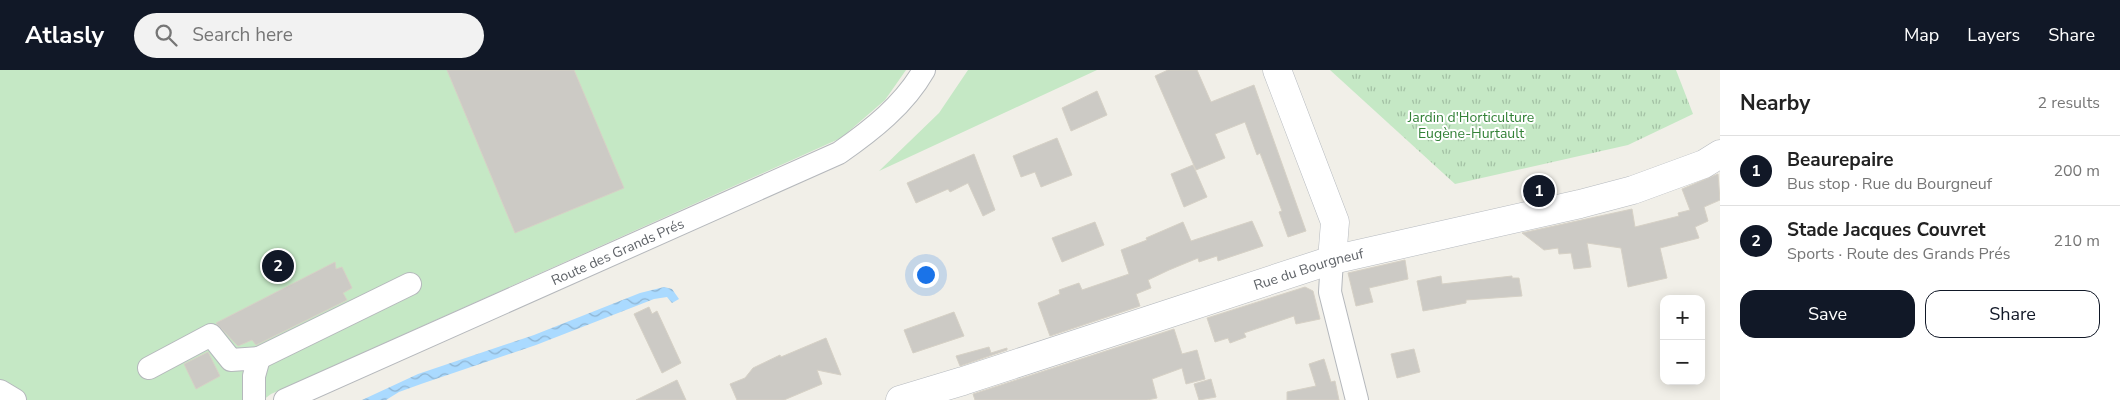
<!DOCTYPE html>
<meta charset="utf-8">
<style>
body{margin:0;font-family:"Nunito Sans",sans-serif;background:#f2f2f2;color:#222}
.controls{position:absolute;right:15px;bottom:15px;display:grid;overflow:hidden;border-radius:10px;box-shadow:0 2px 12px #0003}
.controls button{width:45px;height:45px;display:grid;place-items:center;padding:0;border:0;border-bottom:1px solid #e0e0e0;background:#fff;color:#222;font:25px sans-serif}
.you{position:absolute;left:925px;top:204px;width:18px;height:18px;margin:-12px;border:4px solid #fff;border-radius:50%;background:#1a73e8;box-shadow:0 0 0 8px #1a73e833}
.badge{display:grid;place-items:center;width:32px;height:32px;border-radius:50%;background:#111827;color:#fff;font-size:16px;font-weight:700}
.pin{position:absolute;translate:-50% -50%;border:2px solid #fff;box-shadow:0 1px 5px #0006}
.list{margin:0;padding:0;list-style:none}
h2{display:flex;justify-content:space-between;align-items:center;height:65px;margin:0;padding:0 20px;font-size:21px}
h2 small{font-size:16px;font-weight:400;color:#767676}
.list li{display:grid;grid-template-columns:32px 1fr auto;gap:15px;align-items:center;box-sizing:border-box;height:70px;padding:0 20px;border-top:1px solid #e0e0e0}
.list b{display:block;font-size:19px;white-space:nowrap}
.list p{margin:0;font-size:16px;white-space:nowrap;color:#767676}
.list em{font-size:16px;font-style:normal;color:#767676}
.actions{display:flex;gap:10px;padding:15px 20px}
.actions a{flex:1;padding:11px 0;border:1px solid #111827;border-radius:15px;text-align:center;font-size:18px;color:#111827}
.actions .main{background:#111827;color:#fff}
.icon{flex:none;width:28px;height:28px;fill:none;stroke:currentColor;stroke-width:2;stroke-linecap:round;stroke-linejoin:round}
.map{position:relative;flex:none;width:1720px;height:330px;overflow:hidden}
header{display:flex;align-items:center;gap:30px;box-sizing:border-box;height:70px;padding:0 25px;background:#111827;color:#fff}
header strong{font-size:24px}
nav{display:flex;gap:28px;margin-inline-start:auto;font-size:18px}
.search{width:350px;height:45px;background:#f2f2f2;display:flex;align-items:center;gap:12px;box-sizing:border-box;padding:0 18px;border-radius:28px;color:#767676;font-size:19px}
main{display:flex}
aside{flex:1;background:#fff}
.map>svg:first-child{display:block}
.green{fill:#c5e8c5}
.park{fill:url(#park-tufts)}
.water{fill:url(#water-waves)}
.building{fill:#cccac5;stroke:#d6d1c6}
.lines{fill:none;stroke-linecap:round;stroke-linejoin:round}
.street-casing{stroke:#b5b8bc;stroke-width:24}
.secondary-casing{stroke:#b6babf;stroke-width:29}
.street{stroke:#fff;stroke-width:22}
.secondary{stroke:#fff;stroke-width:28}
.labels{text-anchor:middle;stroke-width:4;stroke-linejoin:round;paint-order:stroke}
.park-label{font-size:14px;fill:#348238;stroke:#fff}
.street-label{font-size:14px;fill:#5f6368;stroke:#fff}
</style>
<header>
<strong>Atlasly</strong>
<div class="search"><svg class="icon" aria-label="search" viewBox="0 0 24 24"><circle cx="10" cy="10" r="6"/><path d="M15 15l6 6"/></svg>Search here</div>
<nav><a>Map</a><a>Layers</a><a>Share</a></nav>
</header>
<main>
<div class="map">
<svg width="1720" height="330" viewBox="0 0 1720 330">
<defs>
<pattern id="park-tufts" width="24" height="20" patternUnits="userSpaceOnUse" patternTransform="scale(1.25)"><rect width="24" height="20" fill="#c5e8c5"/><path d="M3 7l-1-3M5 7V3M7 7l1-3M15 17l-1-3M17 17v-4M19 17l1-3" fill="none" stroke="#a3c0a4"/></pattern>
<pattern id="water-waves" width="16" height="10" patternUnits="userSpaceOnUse" patternTransform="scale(1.25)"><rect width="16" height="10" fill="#aadaff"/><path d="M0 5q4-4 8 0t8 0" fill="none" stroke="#8eb4d2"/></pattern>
</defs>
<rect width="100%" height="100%" fill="#f1efe8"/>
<g class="green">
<path d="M0 0H906L885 30 841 68 271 324 263 330H0Z"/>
<path d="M968 0H1097L879 101 939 43Z"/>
</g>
<path class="park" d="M1330 0H1676L1693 44 1628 75 1455 114Z"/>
<path class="water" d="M664 217 672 219 679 229 672 233 667 227 654 229 536 275 421 314 399 322 386 330H362L418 304 534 265 640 223Z"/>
<g class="building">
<path d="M447 0H574L624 118 515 163Z"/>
<path d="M1168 0H1197L1211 32 1254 15 1306 161 1288 167 1279 142 1282 141 1260 83 1257 85 1245 52 1215 64 1225 88 1196 100 1155 6Z"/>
<path d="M1097 21 1107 45 1071 61 1062 38Z"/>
<path d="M1057 68 1072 105 1041 117 1035 102 1021 107 1013 86Z"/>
<path d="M974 84 995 140 983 146 968 113 950 122 948 119 916 133 907 113Z"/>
<path d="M1193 95 1207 127 1184 137 1171 104Z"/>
<path d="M1718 104 1720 130 1704 137 1708 151 1695 157 1699 168 1660 178 1667 208 1628 217 1621 178 1587 173 1591 197 1574 199 1571 183 1559 184 1558 178 1544 180 1522 163 1632 139 1635 157 1679 146 1678 143 1690 140 1682 119Z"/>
<path d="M1252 151 1263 176 1218 191 1217 186 1199 192 1198 188 1169 200 1148 210 1151 218 1136 224 1140 236 1050 266 1038 233 1060 224 1059 220 1079 213 1082 220 1129 204 1121 180 1147 170 1146 168 1183 152 1191 171Z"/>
<path d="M1095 152 1104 175 1062 192 1052 168Z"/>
<path d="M1405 190 1408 209 1369 218 1373 232 1356 236 1348 203Z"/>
<path d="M335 192 336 199 342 197 352 218 343 223 347 230 256 275 252 270 238 276 216 253Z"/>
<path d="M1441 206 1442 214 1512 206V208H1519L1522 226 1466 230V233L1423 241 1417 211Z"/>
<path d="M1305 217 1313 221 1320 249 1296 254 1294 246 1244 263 1246 267 1230 273 1228 268 1215 272 1207 248Z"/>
<path d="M649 237 652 244 657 241 681 293 662 303 634 244Z"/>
<path d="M954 242 964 266 913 283 904 260Z"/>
<path d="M1174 259 1182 284 1197 280 1205 309 1186 314 1182 298 1152 309 1157 328 1147 330H975L973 324Z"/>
<path d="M826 268 841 305 817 300 822 314 784 330H737L730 314 745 308 753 298 780 285 781 287Z"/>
<path d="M989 277 991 283 1007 278V280L960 296 956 286Z"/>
<path d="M1414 279 1420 302 1397 308 1391 284Z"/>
<path d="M208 282 220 306 196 319 184 294Z"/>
<path d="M1324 289 1331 312 1335 311 1339 330H1287V322L1316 316 1309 294Z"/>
<path d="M1211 309 1216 327 1199 330 1194 314Z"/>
<path d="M677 310 686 330H636Z"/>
</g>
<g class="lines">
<g class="street-casing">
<g id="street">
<path d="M1332 190 1330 222 1357 330"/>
<path d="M259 288 410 214"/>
<path d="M149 298 211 265 231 290 259 288 254 306V330"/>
<path d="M0 321 15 330"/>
<path id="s1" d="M285 330 839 83C872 60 904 35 924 0"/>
</g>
</g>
<g class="secondary-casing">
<g id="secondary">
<path d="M1277 0 1335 152 1332 190"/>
<path id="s2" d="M900 330 963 311 1332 190 1580 134 1633 120 1704 94 1720 84"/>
</g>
</g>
<use href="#street" class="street"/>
<use href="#secondary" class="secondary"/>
</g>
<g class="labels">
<g class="park-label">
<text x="1471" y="52">Jardin d'Horticulture<tspan x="1471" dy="16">Eugène-Hurtault</tspan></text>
</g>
<g class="street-label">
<text dy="5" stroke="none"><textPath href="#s1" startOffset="364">Route des Grands Prés</textPath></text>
<text dy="5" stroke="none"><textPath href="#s2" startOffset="429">Rue du Bourgneuf</textPath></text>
</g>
</g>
</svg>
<div class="controls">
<button>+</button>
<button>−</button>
</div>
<div class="you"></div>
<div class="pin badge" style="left:1539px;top:121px">1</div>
<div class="pin badge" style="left:278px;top:196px">2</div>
</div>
<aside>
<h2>Nearby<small>2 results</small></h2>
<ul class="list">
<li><span class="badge">1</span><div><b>Beaurepaire</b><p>Bus stop · Rue du Bourgneuf</p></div><em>200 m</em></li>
<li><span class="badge">2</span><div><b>Stade Jacques Couvret</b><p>Sports · Route des Grands Prés</p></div><em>210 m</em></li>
</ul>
<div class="actions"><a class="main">Save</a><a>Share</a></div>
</aside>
</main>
